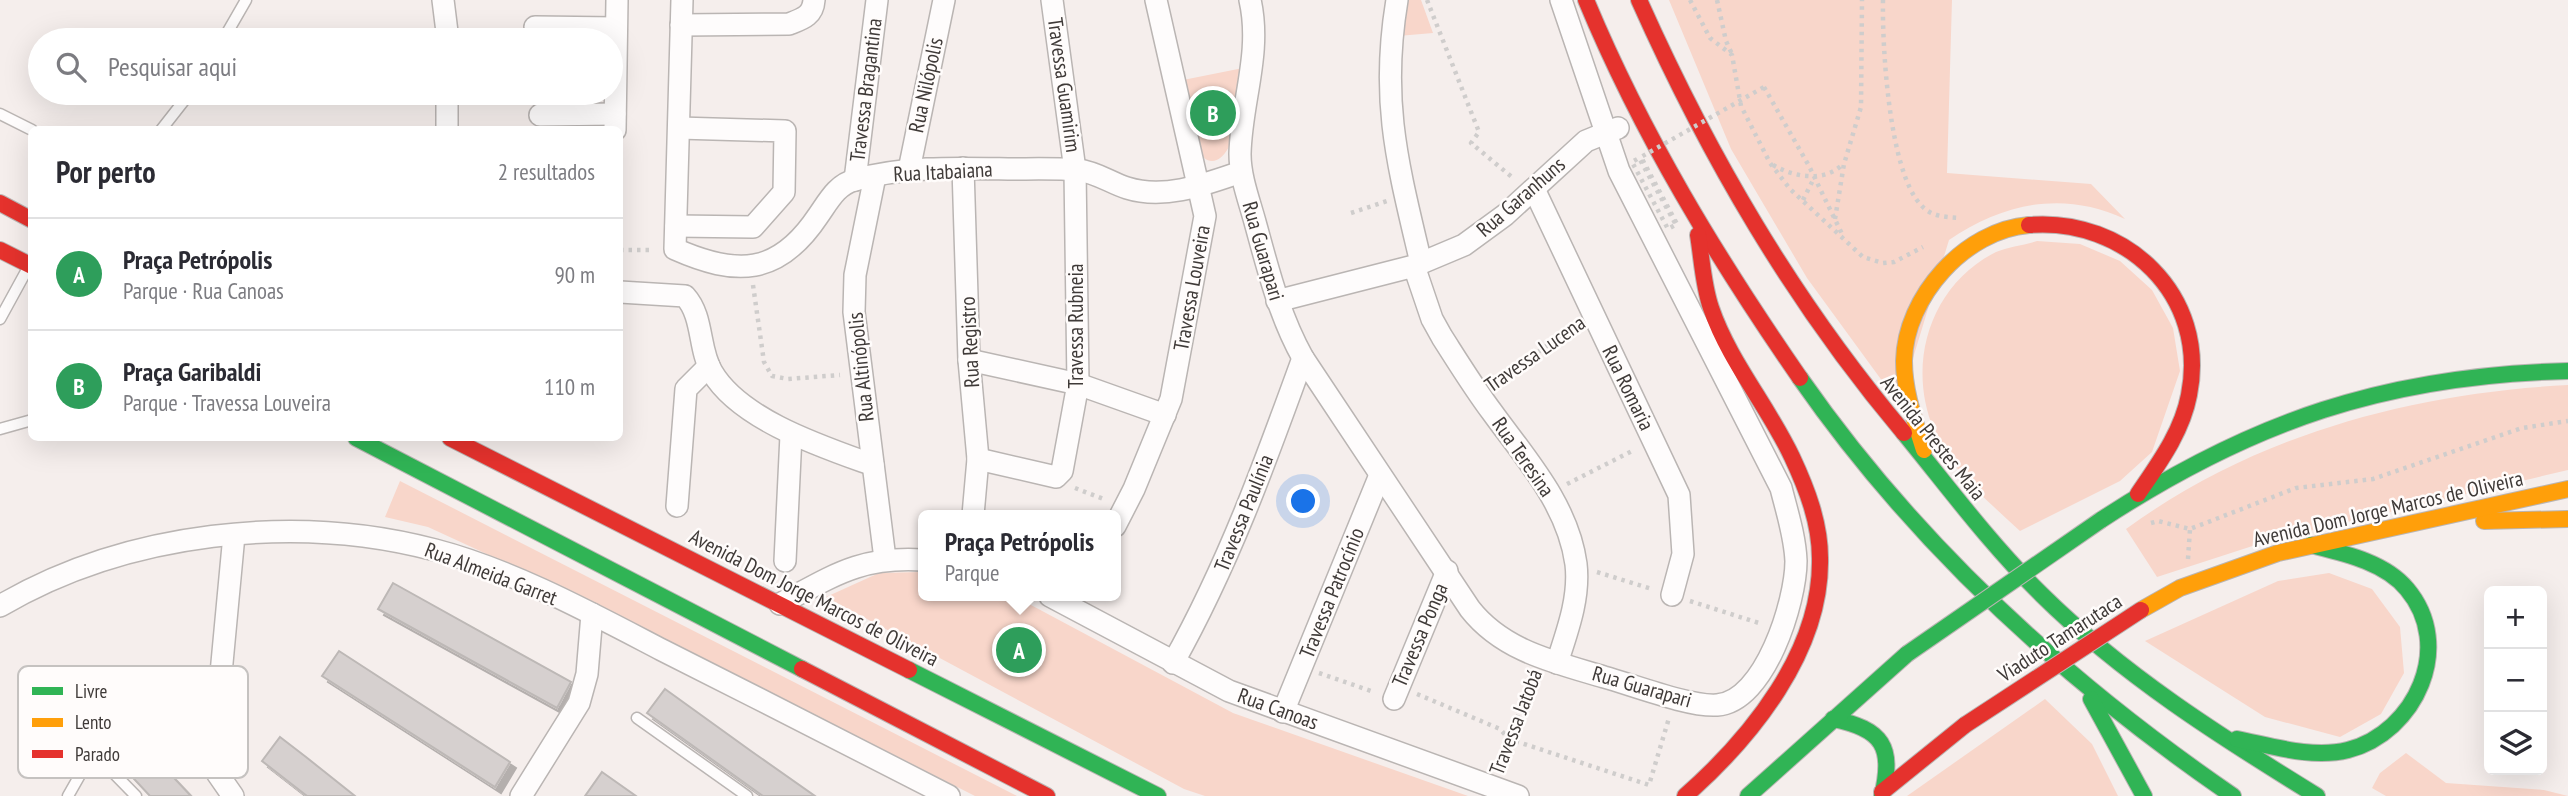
<!DOCTYPE html>
<html lang="pt">
<meta charset="utf-8">
<style>
body{margin:0;font-family:"PT Sans Narrow",sans-serif;background:#f2f2f3;color:#2b2b33}
.controls{position:absolute;right:21px;bottom:21px;display:grid;overflow:hidden;border-radius:10px;box-shadow:0 7px 28px #0002}
.controls button{width:63px;height:63px;display:grid;place-items:center;padding:0;border:0;border-bottom:2px solid #e1e1e2;background:#fff;color:#2b2b33;font:35px sans-serif}
.you{position:absolute;left:1304px;top:502px;width:24px;height:24px;margin:-18px;border:5px solid #fff;border-radius:50%;background:#1a73e8;box-shadow:0 0 0 10px #1a73e833}
.badge{display:grid;place-items:center;width:46px;height:46px;border-radius:50%;background:#0f766e;color:#fff;font-size:23px;font-weight:700}
.pin{position:absolute;translate:-50% -50%;border:4px solid #fff;box-shadow:0 2px 7px #0006}
.popup{position:absolute;left:918px;top:510px;width:203px;height:91px;box-sizing:border-box;display:grid;place-content:center;border-radius:10px;background:#fff;filter:drop-shadow(0 2px 5px #0005);font-size:23px;white-space:nowrap;color:#7c7c81}
.popup b{font-size:26px;color:#2b2b33}
.popup::after{content:'';position:absolute;left:50%;top:100%;margin-left:-14px;border:14px solid transparent;border-top-color:#fff}
.list{margin:0;padding:0;list-style:none}
h2{display:flex;justify-content:space-between;align-items:center;height:91px;margin:0;padding:0 28px;font-size:30px}
h2 small{font-size:23px;font-weight:400;color:#7c7c81}
.list li{display:grid;grid-template-columns:46px 1fr auto;gap:21px;align-items:center;box-sizing:border-box;height:112px;padding:0 28px;border-top:2px solid #e1e1e2}
.list b{display:block;font-size:26px;white-space:nowrap}
.list p{margin:0;font-size:23px;white-space:nowrap;color:#7c7c81}
.list em{font-size:23px;font-style:normal;color:#7c7c81}
.icon{flex:none;width:38px;height:38px;fill:none;stroke:currentColor;stroke-width:2;stroke-linecap:round;stroke-linejoin:round}
.map{position:relative;flex:none;width:2568px;height:796px;overflow:hidden}
.search{position:absolute;background:#fff;box-shadow:0 7px 28px #0002;left:28px;top:28px;width:595px;height:77px;display:flex;align-items:center;gap:18px;box-sizing:border-box;padding:0 24px;border-radius:38px;color:#7c7c81;font-size:26px}
.panel{position:absolute;background:#fff;box-shadow:0 7px 28px #0002;left:28px;top:126px;width:595px;height:315px;border-radius:10px}
.map>svg:first-child{display:block}
.green{fill:#f8d6ca}
.building{fill:#d6d0cf;stroke:#bdb8b6;stroke-width:2;filter:url(#shadow)}
.lines{fill:none;stroke-linecap:round;stroke-linejoin:round}
.lane-casing{stroke:#bab5b3;stroke-width:13}
.street-casing{stroke:#bab5b3;stroke-width:24}
.fast-casing{stroke:#bab5b3;stroke-width:18}
.slow-casing{stroke:#bab5b3;stroke-width:18}
.jam-casing{stroke:#bab5b3;stroke-width:18}
.path{stroke:#cfcdcc;stroke-width:4.5;stroke-dasharray:3.5 5;stroke-linecap:butt}
.lane{stroke:#fefcfc;stroke-width:10}
.street{stroke:#fefcfc;stroke-width:21}
.fast{stroke:#30b455;stroke-width:16}
.slow{stroke:#ff9f0a;stroke-width:16}
.jam{stroke:#e5322d;stroke-width:16}
.fast-bridge-casing{stroke:#bab5b3;stroke-width:18;stroke-linecap:butt}
.jam-bridge-casing{stroke:#bab5b3;stroke-width:18;stroke-linecap:butt}
.path-bridge{stroke:#cfcdcc;stroke-width:4.5;stroke-dasharray:3.5 5;stroke-linecap:butt}
.fast-bridge{stroke:#30b455;stroke-width:16}
.jam-bridge{stroke:#e5322d;stroke-width:16}
.labels{text-anchor:middle;stroke-width:5;stroke-linejoin:round;paint-order:stroke}
.street-label{font-size:21px;fill:#3f3a38;stroke:#fffcfb}
.key{fill:#fffcfb;stroke:#c5c2c0;stroke-width:2}
.key-label{font-size:19px;fill:#3f3a38}
</style>
<div class="map">
<svg width="2568" height="796" viewBox="0 0 2568 796">
<defs>
<filter id="shadow"><feDropShadow dx="6" dy="6" stdDeviation="0" flood-color="#0004"/></filter>
</defs>
<rect width="100%" height="100%" fill="#f5eeec"/>
<g class="green">
<path d="M1404 0H1421L1433 33 1398 36Z"/>
<path d="M1669 0H1952L1947 173 2091 184 2125 219C2063 190 2004 203 1949 240L1899 404 1807 278 1731 149Z"/>
<path d="M1243 68C1240 89 1239 160 1212 161 1206 161 1203 157 1200 152L1183 80Z"/>
<path d="M2037 241 2080 244 2120 261 2152 290 2173 328 2180 371 2152 452 2120 481 2020 531C1989 502 1951 471 1934 430 1906 364 1930 285 1996 252 2008 247 2024 245 2037 241Z"/>
<path d="M2568 385V470L2271 540 2157 577 2126 529C2255 435 2411 393 2568 385Z"/>
<path d="M400 481 1017 796H975L591 602 428 527 385 517Z"/>
<path d="M922 572 923 596H1014L1233 713 1468 796H1205L1184 789 826 597 879 573Z"/>
<path d="M2329 573 2372 589 2400 627 2404 673 2381 714 2340 737 2265 717 2145 641 2278 581Z"/>
<path d="M2045 699 2092 744 2118 796H1907Z"/>
<path d="M2406 753 2446 783 2544 790 2568 796H2386L2372 788 2380 773Z"/>
</g>
<g class="building">
<path d="M393 583 571 682 557 708 378 609Z"/>
<path d="M339 651 510 762 495 787 322 676Z"/>
<path d="M71 669 92 691 191 796H150L50 689Z"/>
<path d="M665 689 751 751 815 796H763L647 713Z"/>
<path d="M280 737 306 757 355 796H307L262 761Z"/>
<path d="M602 772 636 796H585Z"/>
</g>
<g class="lines">
<g class="lane-casing">
<g id="lane">
<path d="M223 40 246 0"/>
<path d="M0 114 32 130"/>
<path d="M161 130 190 93"/>
<path d="M0 319 29 266"/>
<path d="M0 429 32 420"/>
<path d="M45 703 136 796"/>
<path d="M637 718 747 796"/>
<path d="M68 796 93 752"/>
</g>
</g>
<g class="street-casing">
<g id="street">
<path d="M443 0 448 40"/>
<path d="M682 0 675 249C736 276 778 276 818 216 828 202 837 184 855 180 905 166 957 168 1008 169 1031 169 1055 168 1078 170 1096 172 1111 183 1127 188 1165 200 1206 184 1241 172"/>
<path d="M1250 0C1262 53 1241 102 1240 154 1240 177 1249 200 1255 222 1268 269 1279 315 1303 358L1470 609C1503 651 1554 662 1604 677 1633 685 1690 707 1717 705 1765 702 1796 601 1796 561 1795 536 1787 512 1781 488L1619 171 1561 0"/>
<path d="M1397 0C1380 102 1398 165 1421 263"/>
<path d="M681 25 789 24C802 19 813 16 814 0"/>
<path d="M535 27 616 28"/>
<path d="M540 115 615 114"/>
<path d="M447 130V93"/>
<path d="M615 130 617 0"/>
<path d="M963 168 969 360 978 459 973 515"/>
<path d="M909 170 944 0"/>
<path d="M875 176 855 275 854 312 885 559"/>
<path d="M855 180 877 0"/>
<path d="M1534 189 1679 495 1683 554 1672 595"/>
<path d="M676 226 753 227 784 192 785 131 679 128"/>
<path d="M1414 266 1432 319 1442 337C1458 362 1474 388 1492 412 1526 459 1568 505 1576 564 1580 598 1567 632 1557 663"/>
<path d="M620 292 685 296C704 317 698 349 712 372 740 420 823 447 873 465"/>
<path d="M1277 301 1414 266 1464 245 1505 215 1586 141 1618 128"/>
<path d="M969 360 1078 384 1165 415"/>
<path d="M978 459 1056 477 1062 471 1078 384 1075 170 1052 0"/>
<path d="M677 506 686 389 709 366"/>
<path d="M1115 526 1134 489 1171 399 1205 216 1156 0"/>
<path d="M785 561 791 435"/>
<path d="M1050 596 1229 691 1518 796"/>
<path d="M780 604C833 576 860 556 923 560"/>
<path d="M0 606C126 532 295 513 435 550 512 570 591 613 662 650 758 698 853 747 949 796"/>
<path d="M1173 663C1228 565 1265 463 1303 358"/>
<path d="M1394 699 1447 571"/>
<path d="M1283 712 1380 475"/>
<path d="M233 796 217 773 214 748 234 535"/>
<path d="M521 796 579 703 587 674 592 614"/>
</g>
</g>
<g class="fast-casing">
<g id="fast">
<path d="M1800 378C1917 546 2065 681 2233 796"/>
<path d="M1904 433C1949 488 1991 545 2042 595 2123 675 2221 737 2317 796"/>
<path d="M356 438 802 669"/>
<path d="M2101 520C2252 421 2387 375 2568 371"/>
<path d="M909 670 1158 796"/>
<path d="M2091 699 2144 796"/>
<path d="M1833 719C1883 729 1894 747 1882 796"/>
<path d="M2237 739C2272 746 2313 759 2348 750 2416 732 2455 646 2407 589 2385 562 2343 553 2311 545"/>
<path d="M1748 796 1907 654"/>
</g>
</g>
<g class="slow-casing">
<g id="slow">
<path d="M1924 450C1915 421 1904 392 1904 361 1905 297 1965 230 2029 225"/>
<path d="M2484 521 2568 519"/>
<path d="M2141 610 2180 588 2278 553 2568 489"/>
</g>
</g>
<g class="jam-casing">
<g id="jam">
<path d="M1586 0C1642 135 1717 258 1800 378"/>
<path d="M1639 0C1709 157 1793 301 1904 433"/>
<path d="M0 203 32 220"/>
<path d="M2029 225C2125 217 2209 295 2189 395 2182 432 2159 463 2138 494"/>
<path d="M0 250 32 266"/>
<path d="M450 438 909 670"/>
<path d="M802 669 1047 796"/>
<path d="M1882 792 1965 725"/>
<path d="M1685 796C1751 738 1822 651 1820 558 1820 523 1807 489 1792 457 1768 406 1729 361 1711 308 1703 285 1702 259 1698 235"/>
</g>
</g>
<g class="path">
<path d="M1427 0 1479 132 1471 143 1513 178"/>
<path d="M1690 0 1710 38 1732 55 1741 106 1770 163 1790 189 1863 257 1883 263 1894 262 1923 247"/>
<path d="M1717 0 1726 41 1732 54"/>
<path d="M1883 0C1882 46 1889 172 1921 205 1931 217 1946 217 1961 218"/>
<path d="M1764 87 1809 166 1843 236"/>
<path d="M1773 165C1794 177 1824 183 1843 164"/>
<path d="M1803 200 1814 178"/>
<path d="M1351 213 1387 201"/>
<path d="M1835 219 1844 164 1861 107 1862 0"/>
<path d="M620 250H654"/>
<path d="M753 285 764 362 772 376 788 379 840 375"/>
<path d="M1497 381 1575 326"/>
<path d="M1567 484 1634 450"/>
<path d="M1075 488 1106 500"/>
<path d="M2151 523 2158 521 2190 529 2296 488 2373 479 2522 428 2568 421"/>
<path d="M2188 559 2190 529"/>
<path d="M1597 572 1652 589"/>
<path d="M1690 601 1762 624"/>
<path d="M1319 673 1374 692"/>
<path d="M1417 694 1500 729 1509 739 1649 785 1669 718"/>
<path d="M1499 766 1533 676"/>
</g>
<use href="#lane" class="lane"/>
<use href="#street" class="street"/>
<use href="#fast" class="fast"/>
<use href="#slow" class="slow"/>
<use href="#jam" class="jam"/>
<g class="fast-bridge-casing">
<path id="fast-bridge" d="M1907 654 2101 520"/>
</g>
<g class="jam-bridge-casing">
<path id="jam-bridge" d="M1965 725 2141 610"/>
</g>
<path class="path-bridge" d="M1675 223 1639 158 1632 162 1668 229 1677 224 1641 157 1764 87"/>
<use href="#fast-bridge" class="fast-bridge"/>
<use href="#jam-bridge" class="jam-bridge"/>
</g>
<g class="labels">
<g class="street-label">
<text transform="translate(926 85) rotate(-78)" y="7">Rua Nilópolis</text>
<text transform="translate(1064 85) rotate(82)" y="7">Travessa Guamirim</text>
<text transform="translate(866 90) rotate(-83)" y="7">Travessa Bragantina</text>
<text transform="translate(943 172) rotate(-3)" y="7">Rua Itabaiana</text>
<text transform="translate(1521 197) rotate(-41)" y="7">Rua Garanhuns</text>
<text transform="translate(1263 251) rotate(74)" y="7">Rua Guarapari</text>
<text transform="translate(1192 288) rotate(-80)" y="7">Travessa Louveira</text>
<text transform="translate(1076 326) rotate(-90)" y="7">Travessa Rubneia</text>
<text transform="translate(970 342) rotate(-93)" y="7">Rua Registro</text>
<text transform="translate(1535 354) rotate(-35)" y="7">Travessa Lucena</text>
<text transform="translate(861 367) rotate(-96)" y="7">Rua Altinópolis</text>
<text transform="translate(1628 388) rotate(64)" y="7">Rua Romaria</text>
<text transform="translate(1933 438) rotate(51)" y="7">Avenida Prestes Maia</text>
<text transform="translate(1523 457) rotate(55)" y="7">Rua Teresina</text>
<text transform="translate(2388 509) rotate(-13)" y="7">Avenida Dom Jorge Marcos de Oliveira</text>
<text transform="translate(1244 513) rotate(-68)" y="7">Travessa Paulínia</text>
<text transform="translate(491 574) rotate(21)" y="7">Rua Almeida Garret</text>
<text transform="translate(1332 593) rotate(-68)" y="7">Travessa Patrocínio</text>
<text transform="translate(814 598) rotate(27)" y="7">Avenida Dom Jorge Marcos de Oliveira</text>
<text transform="translate(1420 635) rotate(-67)" y="7">Travessa Ponga</text>
<text transform="translate(2060 638) rotate(-33)" y="7">Viaduto Tamarutaca</text>
<text transform="translate(1642 687) rotate(16)" y="7">Rua Guarapari</text>
<text transform="translate(1278 709) rotate(20)" y="7">Rua Canoas</text>
<text transform="translate(1516 722) rotate(-69)" y="7">Travessa Jatobá</text>
</g>
</g>
<rect x="18" y="666" width="230" height="112" rx="10" class="key"/>
<rect x="32" y="687" width="31" height="8" fill="#30b455"/>
<rect x="32" y="718" width="31" height="9" fill="#ff9f0a"/>
<rect x="32" y="750" width="31" height="8" fill="#e5322d"/>
<g class="key-label">
<text x="75" y="698">Livre</text>
<text x="75" y="729">Lento</text>
<text x="75" y="761">Parado</text>
</g>
</svg>
<div class="controls">
<button>+</button>
<button>−</button>
<button><svg class="icon" aria-label="layers" viewBox="0 0 24 24"><path d="M12 4l9 5-9 5-9-5zM3 14l9 5 9-5"/></svg></button>
</div>
<div class="you"></div>
<div class="pin badge" style="left:1019px;top:650px;background:#2e9e5b">A</div>
<div class="popup"><b>Praça Petrópolis</b>Parque</div>
<div class="pin badge" style="left:1213px;top:113px;background:#2e9e5b">B</div>
<div class="search"><svg class="icon" aria-label="search" viewBox="0 0 24 24"><circle cx="10" cy="10" r="6"/><path d="M15 15l6 6"/></svg>Pesquisar aqui</div>
<section class="panel">
<h2>Por perto<small>2 resultados</small></h2>
<ul class="list">
<li><span class="badge" style="background:#2e9e5b">A</span><div><b>Praça Petrópolis</b><p>Parque · Rua Canoas</p></div><em>90 m</em></li>
<li><span class="badge" style="background:#2e9e5b">B</span><div><b>Praça Garibaldi</b><p>Parque · Travessa Louveira</p></div><em>110 m</em></li>
</ul>
</section>
</div>
